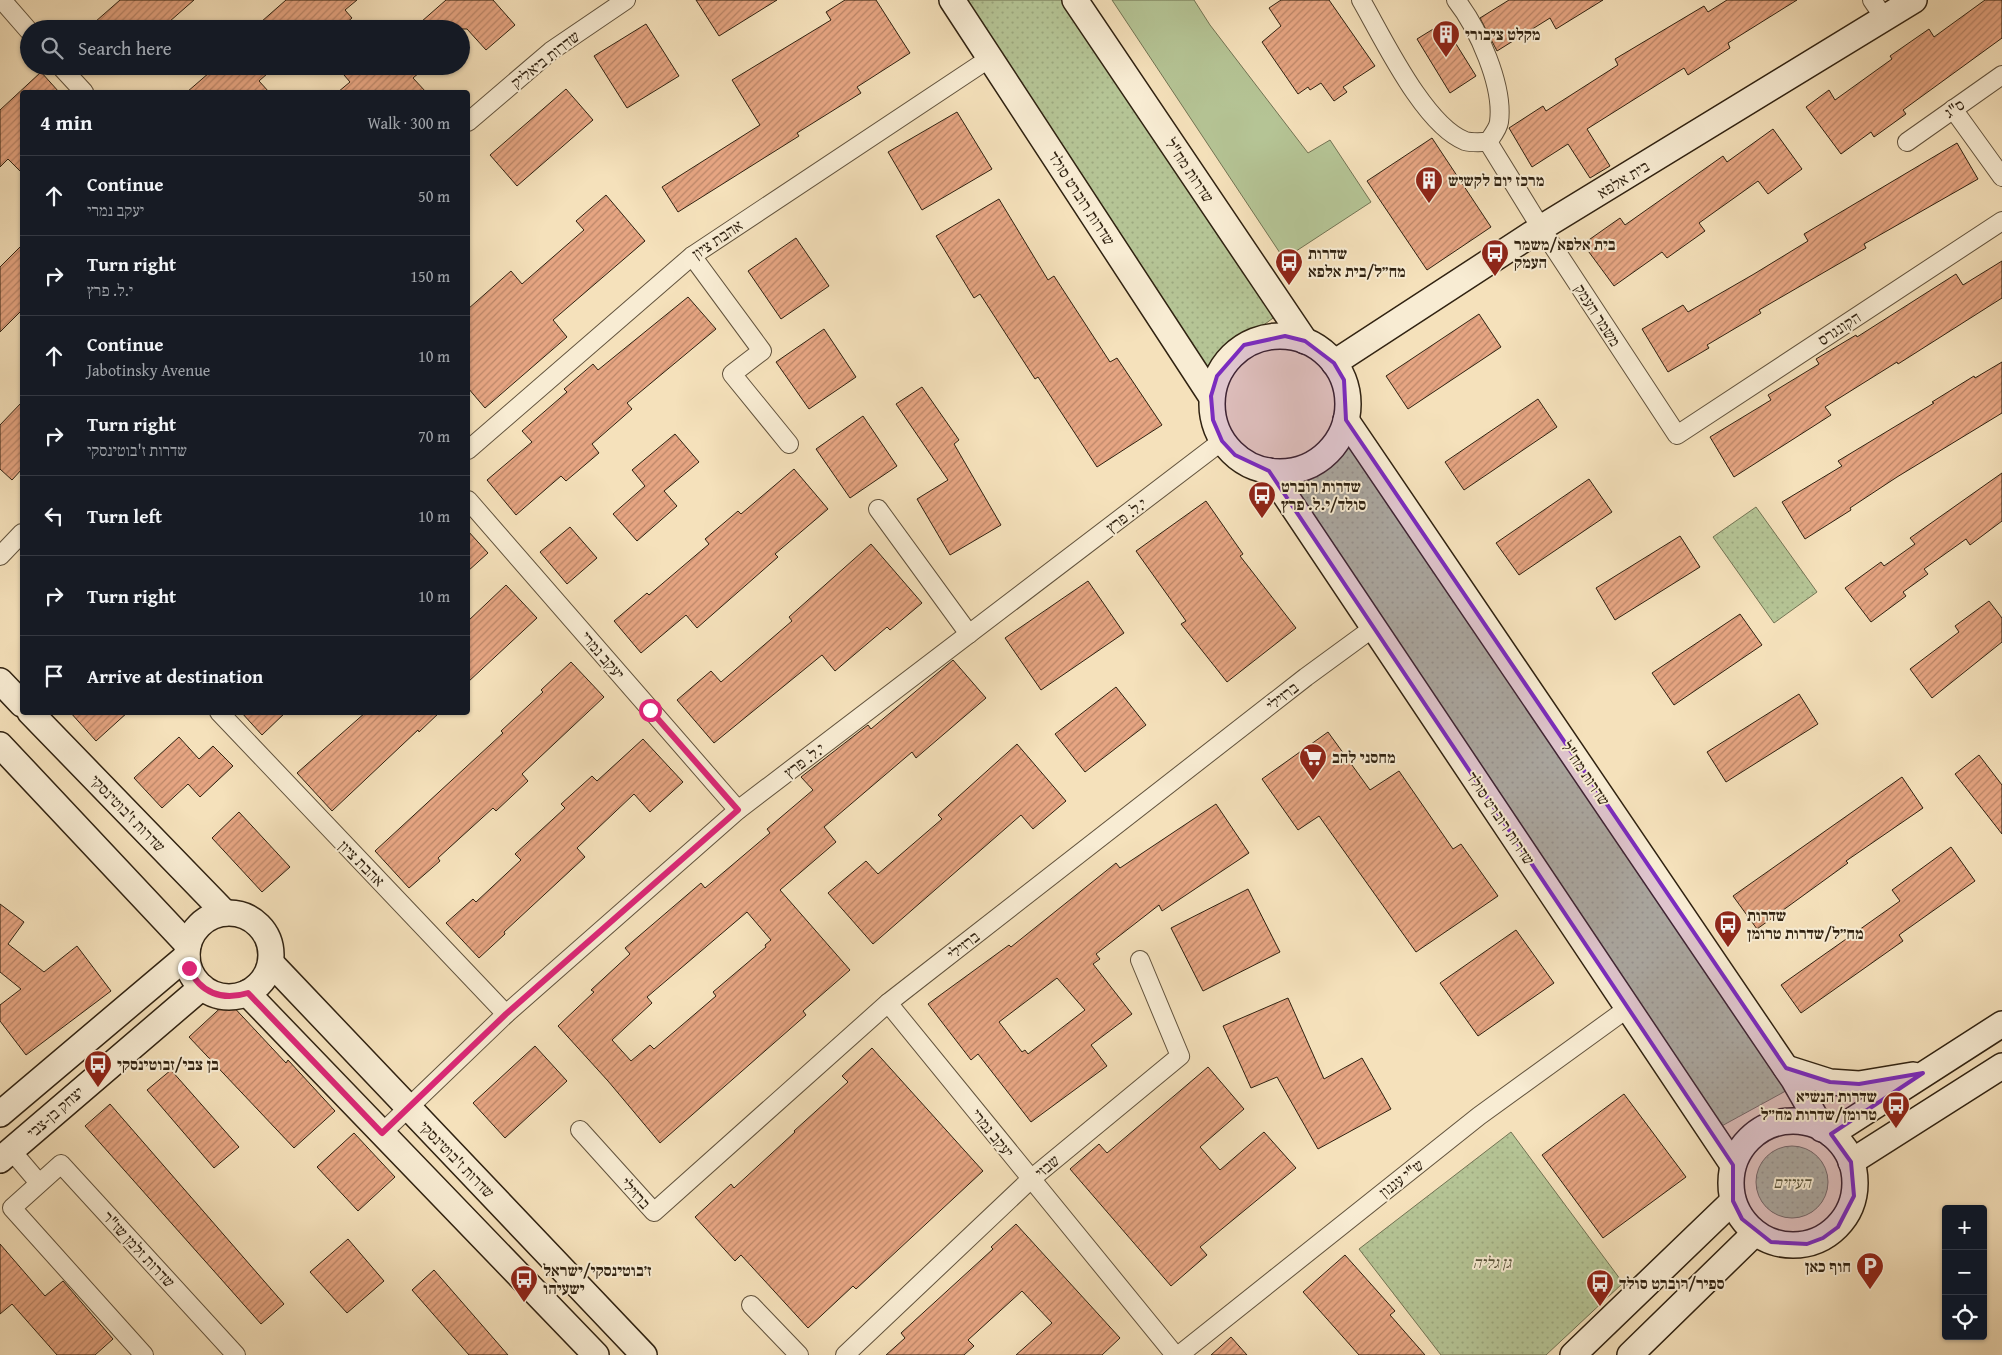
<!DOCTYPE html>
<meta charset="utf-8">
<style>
body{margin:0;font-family:"Gentium Book Plus","Frank Ruhl Libre",serif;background:#242831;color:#f1f3f6}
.controls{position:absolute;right:15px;bottom:15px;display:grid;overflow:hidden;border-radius:5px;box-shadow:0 1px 4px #0004}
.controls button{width:45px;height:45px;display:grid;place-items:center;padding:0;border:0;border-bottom:1px solid #363941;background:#171b24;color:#f1f3f6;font:25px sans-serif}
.stop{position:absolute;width:15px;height:15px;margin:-11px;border:4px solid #db2777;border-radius:50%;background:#fff}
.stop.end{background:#db2777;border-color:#fff;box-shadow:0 1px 5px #0008}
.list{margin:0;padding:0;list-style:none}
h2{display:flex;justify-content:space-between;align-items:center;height:65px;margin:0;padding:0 20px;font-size:21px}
h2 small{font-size:16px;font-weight:400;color:#9ea1a6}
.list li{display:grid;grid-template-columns:32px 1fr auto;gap:15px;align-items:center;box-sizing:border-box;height:80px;padding:0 20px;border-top:1px solid #363941}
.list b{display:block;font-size:19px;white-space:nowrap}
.list p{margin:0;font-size:16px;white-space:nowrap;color:#9ea1a6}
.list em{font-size:16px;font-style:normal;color:#9ea1a6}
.icon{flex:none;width:28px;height:28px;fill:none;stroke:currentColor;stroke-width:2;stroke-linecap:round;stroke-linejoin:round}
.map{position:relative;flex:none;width:2002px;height:1355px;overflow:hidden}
.search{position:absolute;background:#171b24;box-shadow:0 1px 4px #0004;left:20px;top:20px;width:450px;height:55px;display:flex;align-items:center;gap:12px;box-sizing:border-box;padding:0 18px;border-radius:28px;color:#9ea1a6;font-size:19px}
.panel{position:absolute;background:#171b24;box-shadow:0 1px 4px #0004;left:20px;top:90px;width:450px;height:625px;border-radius:5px}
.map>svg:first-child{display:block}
.grass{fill:#b5c495;stroke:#727353}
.park{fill:url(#park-dots);stroke:#727353}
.building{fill:url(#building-hatch);stroke:#302211;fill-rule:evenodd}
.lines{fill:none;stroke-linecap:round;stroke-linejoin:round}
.street-casing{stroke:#61523c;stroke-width:20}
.secondary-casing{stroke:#302211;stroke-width:28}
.street{stroke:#f8ecd3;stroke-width:18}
.secondary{stroke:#f8ecd3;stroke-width:25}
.route{stroke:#db2777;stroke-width:6}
.marked{fill:#7b2cbf;fill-opacity:0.2;stroke:#7b2cbf;stroke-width:4;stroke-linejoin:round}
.labels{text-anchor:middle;stroke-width:4;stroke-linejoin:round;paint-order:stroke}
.poi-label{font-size:16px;font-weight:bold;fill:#302211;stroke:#f8ecd3;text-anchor:start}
.street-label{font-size:16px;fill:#302211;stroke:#f8ecd3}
.park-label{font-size:16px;font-style:italic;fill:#585339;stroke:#f8ecd3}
</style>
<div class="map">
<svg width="2002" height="1355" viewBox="0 0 2002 1355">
<defs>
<pattern id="park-dots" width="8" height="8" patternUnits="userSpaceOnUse" patternTransform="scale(1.25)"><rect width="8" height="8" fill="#b5c495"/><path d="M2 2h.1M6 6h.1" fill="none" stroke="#9ca87f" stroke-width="1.8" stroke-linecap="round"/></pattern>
<pattern id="building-hatch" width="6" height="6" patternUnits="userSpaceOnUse" patternTransform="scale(1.25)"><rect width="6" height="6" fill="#e6a582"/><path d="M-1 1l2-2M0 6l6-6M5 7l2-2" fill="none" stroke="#bb8669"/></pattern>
</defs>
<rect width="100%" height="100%" fill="#f5e1bb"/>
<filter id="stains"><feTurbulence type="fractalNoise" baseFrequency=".004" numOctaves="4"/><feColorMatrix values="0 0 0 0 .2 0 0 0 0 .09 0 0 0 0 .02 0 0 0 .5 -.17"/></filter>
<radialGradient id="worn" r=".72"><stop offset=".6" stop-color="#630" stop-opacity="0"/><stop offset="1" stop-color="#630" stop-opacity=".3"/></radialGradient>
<path class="grass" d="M1112 0H1194L1210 25 1308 153 1330 140 1371 202 1284 259Z"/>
<g class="park">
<path d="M955 0H1072L1280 313 1202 370Z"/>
<path d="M1354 444 1793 1087 1718 1128 1289 488Z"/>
<path d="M1756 507 1817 592 1774 623 1713 537Z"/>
<path d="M1511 1132 1623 1283 1546 1355H1441L1359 1249Z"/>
<circle cx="1792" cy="1182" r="36"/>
</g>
<g class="building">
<path d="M120 0H194L161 29H87Z"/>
<path d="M286 0H357L345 10 352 18 339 29H253Z"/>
<path d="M446 0H493L515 25 486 50 467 29H413Z"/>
<path d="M696 0H777L719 36Z"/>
<path d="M845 0H876L910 53 857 87 861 93 797 133 799 136 678 212 662 187 760 125 732 80 831 20 826 12Z"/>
<path d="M1281 0H1329L1375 66 1343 87 1347 92 1334 101 1321 83 1310 90 1308 87 1298 94 1262 42 1281 26 1269 8Z"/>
<path d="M1509 0H1603L1556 29 1550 18 1497 51 1480 18Z"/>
<path d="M1727 0H1797L1728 43 1730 48 1688 75 1684 68 1587 129 1610 166 1590 178 1568 144 1532 167 1509 128 1543 106 1546 111 1618 65 1615 59 1704 6 1708 12Z"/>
<path d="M1985 0H2002V38L1903 110 1906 114 1874 137 1871 132 1841 154 1806 107 1829 90 1835 100 1892 59 1890 56 1929 29 1934 37Z"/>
<path d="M1443 23 1476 76 1450 93 1417 39Z"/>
<path d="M646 24 679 76 627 108 594 56Z"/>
<path d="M217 66H276L259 81 269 92H187Z"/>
<path d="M354 66H427L413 78 426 92H338L350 82 344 75Z"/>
<path d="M41 72 59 92H22V173L8 159 0 167V110Z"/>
<path d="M566 89 593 120 517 186 490 155Z"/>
<path d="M957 112 992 169 922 210 888 152Z"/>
<path d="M1773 129 1802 169 1768 194 1758 181 1699 223 1705 231 1667 258 1662 252 1614 286 1583 244 1620 218 1625 225 1723 156 1727 162Z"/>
<path d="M1432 138 1491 227 1427 270 1367 181Z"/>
<path d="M1957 143 1978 179 1864 244 1866 248 1759 310 1761 313 1707 345 1709 348 1668 372 1642 329 1683 305 1688 312 1754 274 1808 241 1804 234Z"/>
<path d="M606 195 645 241 553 320 567 337 485 408 468 388V309L511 271 522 284 584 230 576 221Z"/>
<path d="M999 199 1048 280 1054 276 1110 362 1117 358 1162 425 1097 467 1038 377 1035 379 980 294 974 298 936 236Z"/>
<path d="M796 238 829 286 781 319 748 271Z"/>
<path d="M22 245V310L0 332V267Z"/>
<path d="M2002 261V298L1898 364 1897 362 1825 407 1831 415 1734 477 1710 437 1771 400 1768 395 1819 364 1816 359 1856 335 1857 337 1956 274 1963 285Z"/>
<path d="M688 297 716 329 627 403 632 409 592 444 599 453 566 481 561 476 516 515 487 480 532 442 522 431 567 392 564 389 593 364 598 370Z"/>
<path d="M1479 314 1501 347 1408 409 1386 376Z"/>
<path d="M824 329 856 377 809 409 776 362Z"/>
<path d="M2002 362V413L1897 477 1850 508 1851 510 1805 539 1782 502 1842 466 1838 461 1934 403 1932 402 1974 376 1975 378Z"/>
<path d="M922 387 959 440 954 444 1001 525 950 555 917 499 948 480 896 404Z"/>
<path d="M1538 399 1557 427 1464 490 1445 462Z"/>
<path d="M22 402V469L12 480 0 469V425Z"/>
<path d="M863 416 897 466 850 498 816 449Z"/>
<path d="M675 434 699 462 664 491 677 506 637 541 613 514 645 486 632 470Z"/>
<path d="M794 469 828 509 775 554 778 557 697 628 686 615 641 653 614 621 647 593 649 595 709 544 705 539 738 511 741 514Z"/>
<path d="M2002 473V521L1970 545 1966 539 1924 569 1928 574 1903 592 1906 596 1871 622 1845 588 1881 562 1884 566 1915 544 1910 538Z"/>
<path d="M1589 479 1612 512 1519 575 1496 543Z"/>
<path d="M1206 501 1243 554 1240 556 1296 628 1227 682 1181 624 1186 621 1136 551Z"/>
<path d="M570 527 597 558 567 584 540 552Z"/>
<path d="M468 531 488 553 468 571Z"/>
<path d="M1680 536 1700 567 1615 620 1596 588Z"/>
<path d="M871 544 922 603 890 630 887 627 835 671 822 655 714 743 677 700 711 671 721 682 792 621 789 617Z"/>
<path d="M1088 581 1124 633 1041 690 1005 638Z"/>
<path d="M506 585 537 618 468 682V621Z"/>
<path d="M1989 601 2002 618V642L1932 698 1910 669 1959 632 1955 626Z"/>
<path d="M1740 614 1762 645 1674 705 1652 673Z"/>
<path d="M953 660 986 698 916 758 912 752 824 827 836 842 780 890 850 970 803 1011 806 1015 660 1143 608 1081 558 1026 594 992 591 990 630 954 625 948 701 883 705 888 770 833 767 829 813 790 801 777 868 725 871 729ZM747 912 771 940 765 945 766 947 713 992 716 996 654 1049 650 1045 631 1061 612 1040 652 1003 647 997Z"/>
<path d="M571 662 604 697 522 774 528 781 496 811 493 808 438 858 440 861 409 888 375 851 503 733 501 731 543 692 541 690Z"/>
<path d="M1116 687 1146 725 1085 772 1055 734Z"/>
<path d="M1799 694 1818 724 1726 782 1707 752Z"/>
<path d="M70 712H128L96 741Z"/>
<path d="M241 712H286L262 735Z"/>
<path d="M366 712H440L419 732 418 730 332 811 297 773Z"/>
<path d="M1328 732 1370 790 1399 771 1453 849 1461 844 1498 896 1416 952 1319 816 1298 830 1262 779Z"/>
<path d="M179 737 199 759 213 746 233 766 200 797 188 784 162 808 134 778Z"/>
<path d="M643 739 683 782 650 812 634 794 577 848 585 857 504 932 505 934 479 958 446 923 473 899 476 902 521 860 515 854 565 808 561 804 592 776 597 781Z"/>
<path d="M1017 744 1066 801 1033 829 1021 815 873 944 828 893 866 861 878 874 942 819 938 815Z"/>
<path d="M1979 755 2002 785V834L1955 774Z"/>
<path d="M1902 777 1923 808 1846 861 1848 863 1757 929 1733 896Z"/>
<path d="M1216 804 1249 853 1162 911 1159 905 1096 954 1100 959 1093 964 1132 1014 1091 1045 1107 1066 1031 1122 978 1054 971 1060 928 1004 1009 945 1011 947 1116 863 1120 868ZM1057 978 1085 1010 1028 1054 1025 1050 1022 1052 999 1022Z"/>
<path d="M239 812 290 867 262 892 212 838Z"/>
<path d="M1951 847 1975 881 1899 935 1903 941 1801 1013 1781 985 1900 901 1892 890Z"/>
<path d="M1248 889 1280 952 1203 991 1171 928Z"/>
<path d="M0 904 24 922 8 944 44 972 77 946 111 991 26 1055 0 1021V1005L21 989 0 972Z"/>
<path d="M1516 930 1554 983 1478 1036 1440 983Z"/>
<path d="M1288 998 1324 1079 1362 1058 1391 1109 1318 1149 1277 1077 1251 1088 1223 1026Z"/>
<path d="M228 1001 286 1063 288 1060 335 1111 294 1148 189 1037Z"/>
<path d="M535 1046 567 1081 505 1138 473 1103Z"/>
<path d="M872 1048 983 1171 856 1289 853 1286 808 1328 741 1255 735 1261 695 1217 731 1184 734 1188 795 1132 794 1131 848 1082 842 1076Z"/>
<path d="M1208 1067 1244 1109 1200 1147 1220 1170 1264 1132 1296 1168 1200 1247 1207 1255 1171 1286 1070 1169 1099 1144 1107 1153Z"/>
<path d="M171 1070 239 1147 214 1168 147 1090Z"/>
<path d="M1624 1094 1686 1177 1603 1238 1542 1155Z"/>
<path d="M110 1104 284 1304 261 1324 85 1126Z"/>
<path d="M354 1133 395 1177 358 1211 317 1167Z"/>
<path d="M1016 1224 1120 1338 1102 1355H1016L1052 1323 1022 1291 968 1340 974 1346 964 1355H886L905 1338 901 1333 993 1249 991 1247Z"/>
<path d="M348 1239 384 1281 347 1313 310 1272Z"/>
<path d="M0 1244 45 1296 63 1281 113 1339 95 1355H57L12 1304 0 1314Z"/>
<path d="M1345 1255 1395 1311 1390 1315 1425 1355H1359L1303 1292Z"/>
<path d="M434 1270 508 1355H469L412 1290Z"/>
<path d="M1231 1337 1247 1355H1211Z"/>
</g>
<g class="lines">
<g class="street-casing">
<g id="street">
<path d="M2 0 29 31"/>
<path d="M1361 0C1383 38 1424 125 1465 141 1472 143 1481 142 1488 142"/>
<path d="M1456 0C1478 28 1504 86 1499 122 1498 129 1492 136 1488 142"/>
<path d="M1872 0 1885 19"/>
<path d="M60 66 84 92"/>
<path d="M1953 109 2002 177"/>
<path d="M468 122 551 51 626 0"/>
<path d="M1488 142 1541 228 1677 435 2002 221"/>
<path d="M1907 142 2002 75"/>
<path d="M692 256 762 351 732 374 789 444"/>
<path d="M468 450 692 256 990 58"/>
<path d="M468 500 738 810"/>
<path d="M878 509 969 634"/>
<path d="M0 556 22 533"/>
<path d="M219 712 506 1014"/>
<path d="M888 1003 1175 1355"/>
<path d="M580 1130 654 1212 888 1003 1306 677 1373 628"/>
<path d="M382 1133 506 1014 738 810 1222 441"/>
<path d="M11 1150 39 1183"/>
<path d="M751 1305 799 1355"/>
<path d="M144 1355 12 1208 61 1164 236 1355"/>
<path d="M845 1355 1031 1179 1180 1056 1140 960"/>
<path d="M1179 1355 1479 1116 1628 1008"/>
</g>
</g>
<g class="secondary-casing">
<g id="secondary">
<path d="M952 0 1211 396"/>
<path d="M1075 0 1305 341"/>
<circle cx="1280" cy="404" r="68"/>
<path d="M1334 363 1541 228 1914 0"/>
<path d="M1346 420 1794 1080 1822 1129"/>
<path d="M1269 471 1733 1165"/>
<path d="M0 681 22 704"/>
<path d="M30 712 225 913"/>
<path d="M0 745 188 945"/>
<circle cx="229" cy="955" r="42"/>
<path d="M271 963 644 1355"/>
<path d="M247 993 596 1355"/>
<path d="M1786 1068 1830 1082 1859 1084 1913 1075"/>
<path d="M0 1114 187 956"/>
<circle cx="1793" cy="1183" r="62"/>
<path d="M1831 1134 2002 1024"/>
<path d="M0 1160 202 987"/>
<path d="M1851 1162 2002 1066"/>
<path d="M1573 1355 1733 1201"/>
<path d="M1630 1355 1755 1233"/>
</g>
</g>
<use href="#street" class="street"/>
<use href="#secondary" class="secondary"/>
</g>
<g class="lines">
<path class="route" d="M189 968C200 993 222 1001 248 993L382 1133 506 1014 738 810 650 710"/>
</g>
<path class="marked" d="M1285 336 1305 341 1334 363 1344 380 1346 420 1786 1068 1830 1082 1859 1084 1923 1073 1831 1134 1851 1162 1854 1196 1838 1227 1823 1238 1807 1244 1771 1242 1742 1219 1733 1201V1165L1269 471 1235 455 1222 441 1213 420 1211 396 1217 376 1244 345Z"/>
<defs>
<g id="building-pin" transform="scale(1.4375)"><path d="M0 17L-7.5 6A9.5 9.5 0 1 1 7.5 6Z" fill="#8f2418" stroke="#f8ecd3"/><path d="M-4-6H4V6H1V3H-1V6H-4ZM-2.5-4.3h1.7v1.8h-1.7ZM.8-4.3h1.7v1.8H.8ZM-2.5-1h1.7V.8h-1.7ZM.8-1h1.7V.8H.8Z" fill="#fff"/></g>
<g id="bus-pin" transform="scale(1.4375)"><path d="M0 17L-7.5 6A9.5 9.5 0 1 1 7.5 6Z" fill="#8f2418" stroke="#f8ecd3"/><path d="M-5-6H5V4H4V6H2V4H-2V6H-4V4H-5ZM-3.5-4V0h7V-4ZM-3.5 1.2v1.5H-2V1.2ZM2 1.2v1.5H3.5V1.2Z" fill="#fff"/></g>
<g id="supermarket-pin" transform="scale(1.4375)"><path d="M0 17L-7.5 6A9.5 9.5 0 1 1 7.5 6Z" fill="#8f2418" stroke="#f8ecd3"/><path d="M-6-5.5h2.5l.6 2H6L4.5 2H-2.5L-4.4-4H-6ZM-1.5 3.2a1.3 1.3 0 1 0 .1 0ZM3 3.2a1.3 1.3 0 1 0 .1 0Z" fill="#fff"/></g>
<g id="parking-pin" transform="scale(1.4375)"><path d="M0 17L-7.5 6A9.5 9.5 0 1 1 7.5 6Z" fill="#8f2418" stroke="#f8ecd3"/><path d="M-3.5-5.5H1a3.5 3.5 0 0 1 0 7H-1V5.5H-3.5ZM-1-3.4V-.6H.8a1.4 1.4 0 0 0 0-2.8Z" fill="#fff"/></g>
</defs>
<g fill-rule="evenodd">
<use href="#building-pin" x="1446" y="34"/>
<use href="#building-pin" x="1429" y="180"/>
<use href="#bus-pin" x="1495" y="253"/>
<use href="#bus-pin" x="1289" y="262"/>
<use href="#bus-pin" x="1262" y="495"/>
<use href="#supermarket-pin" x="1313" y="757"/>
<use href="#bus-pin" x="1728" y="924"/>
<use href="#bus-pin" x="98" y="1064"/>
<use href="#bus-pin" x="1896" y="1105"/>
<use href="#parking-pin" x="1870" y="1266"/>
<use href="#bus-pin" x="524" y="1279"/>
<use href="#bus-pin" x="1600" y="1283"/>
</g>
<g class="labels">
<g class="poi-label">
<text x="1465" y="40">מקלט ציבורי</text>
<text x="1448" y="186">מרכז יום לקשיש</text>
<text x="1514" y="250">בית אלפא/משמר<tspan x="1514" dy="18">העמק</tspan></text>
<text x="1308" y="259">שדרות<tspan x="1308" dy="18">מח״ל/בית אלפא</tspan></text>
<text x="1281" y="492">שדרות רוברט<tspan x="1281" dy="18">סולד/י.ל. פרץ</tspan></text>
<text x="1332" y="763">מחסני להב</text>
<text x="1747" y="921">שדרות<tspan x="1747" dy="18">מח״ל/שדרות טרומן</tspan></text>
<text x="117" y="1070">בן צבי/זבוטינסקי</text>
<text x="1877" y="1102" text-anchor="end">שדרות הנשיא<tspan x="1877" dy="18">טרומן/שדרות מח״ל</tspan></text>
<text x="1851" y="1272" text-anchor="end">חוף כאן</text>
<text x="543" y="1276">ז׳בוטינסקי/ישראל<tspan x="543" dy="18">ישעיהו</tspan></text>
<text x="1619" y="1289">ספיר/רוברט סולד</text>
</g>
<g class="street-label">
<text transform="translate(545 59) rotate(-38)" y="6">שדרות ביאליק</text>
<text transform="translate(1954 108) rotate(-35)" y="6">ס"ג</text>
<text transform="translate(1190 170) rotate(56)" y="6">שדרות מח"ל</text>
<text transform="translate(1623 179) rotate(-31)" y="6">בית אלפא</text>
<text transform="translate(1082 198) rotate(57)" y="6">שדרות רוברט סולד</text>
<text transform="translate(717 239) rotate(-34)" y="6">אהבת ציון</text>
<text transform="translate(1598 315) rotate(57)" y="6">משמר העמק</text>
<text transform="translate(1839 328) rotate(-33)" y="6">הקונגרס</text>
<text transform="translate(1126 515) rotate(-37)" y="6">י.ל. פרץ</text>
<text transform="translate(603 655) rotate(49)" y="6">יעקב נמרי</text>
<text transform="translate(1282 696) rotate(-38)" y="6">ברזילי</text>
<text transform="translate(804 760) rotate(-37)" y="6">י.ל. פרץ</text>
<text transform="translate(1586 773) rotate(56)" y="6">שדרות מח"ל</text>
<text transform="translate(128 813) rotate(46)" y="6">שדרות ז'בוטינסקי</text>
<text transform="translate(1501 818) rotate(56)" y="6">שדרות רוברט סולד</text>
<text transform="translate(362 863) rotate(45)" y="6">אהבת ציון</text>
<text transform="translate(963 945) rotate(-38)" y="6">ברזילי</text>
<text transform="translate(55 1112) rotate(-41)" y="6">יצחק בן-צבי</text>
<text transform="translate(993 1133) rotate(51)" y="6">יעקב נמרי</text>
<text transform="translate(457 1159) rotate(46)" y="6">שדרות ז'בוטינסקי</text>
<text transform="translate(1047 1166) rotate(-40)" y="6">שבזי</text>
<text transform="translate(1401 1178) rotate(-38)" y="6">ש"י עגנון</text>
<text transform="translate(636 1193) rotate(48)" y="6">ברזילי</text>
<text transform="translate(139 1249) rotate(47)" y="6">שדרות זלמן שז"ר</text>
</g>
<g class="park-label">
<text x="1792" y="1188">העיזים</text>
<text x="1492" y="1268">גן גליה</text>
</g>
</g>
<rect width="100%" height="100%" filter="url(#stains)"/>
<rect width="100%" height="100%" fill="url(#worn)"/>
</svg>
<div class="controls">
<button>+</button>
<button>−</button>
<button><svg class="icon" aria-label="locate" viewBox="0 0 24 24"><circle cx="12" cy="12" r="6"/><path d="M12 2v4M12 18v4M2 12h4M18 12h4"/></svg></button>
</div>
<div class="stop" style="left:650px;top:710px"></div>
<div class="stop end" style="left:189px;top:968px"></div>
<div class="search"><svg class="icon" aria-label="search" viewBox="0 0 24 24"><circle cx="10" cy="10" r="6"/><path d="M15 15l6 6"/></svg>Search here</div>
<section class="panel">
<h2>4 min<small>Walk · 300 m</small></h2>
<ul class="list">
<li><svg class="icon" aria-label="ahead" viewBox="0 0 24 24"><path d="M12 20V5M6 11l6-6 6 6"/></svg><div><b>Continue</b><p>יעקב נמרי</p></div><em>50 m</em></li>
<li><svg class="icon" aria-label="right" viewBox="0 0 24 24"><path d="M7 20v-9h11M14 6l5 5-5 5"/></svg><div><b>Turn right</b><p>י.ל. פרץ</p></div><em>150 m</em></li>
<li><svg class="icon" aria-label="ahead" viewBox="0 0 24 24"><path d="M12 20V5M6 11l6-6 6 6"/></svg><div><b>Continue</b><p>Jabotinsky Avenue</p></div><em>10 m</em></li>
<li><svg class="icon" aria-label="right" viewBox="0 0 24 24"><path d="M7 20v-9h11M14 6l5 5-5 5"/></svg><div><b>Turn right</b><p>שדרות ז'בוטינסקי</p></div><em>70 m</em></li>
<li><svg class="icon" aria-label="left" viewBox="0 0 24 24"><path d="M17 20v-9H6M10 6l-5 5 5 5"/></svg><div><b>Turn left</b></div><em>10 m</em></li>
<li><svg class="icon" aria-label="right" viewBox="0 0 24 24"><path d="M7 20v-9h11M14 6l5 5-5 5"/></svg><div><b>Turn right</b></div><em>10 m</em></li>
<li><svg class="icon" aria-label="arrive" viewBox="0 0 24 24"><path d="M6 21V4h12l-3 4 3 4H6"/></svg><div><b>Arrive at destination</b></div></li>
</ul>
</section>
</div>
